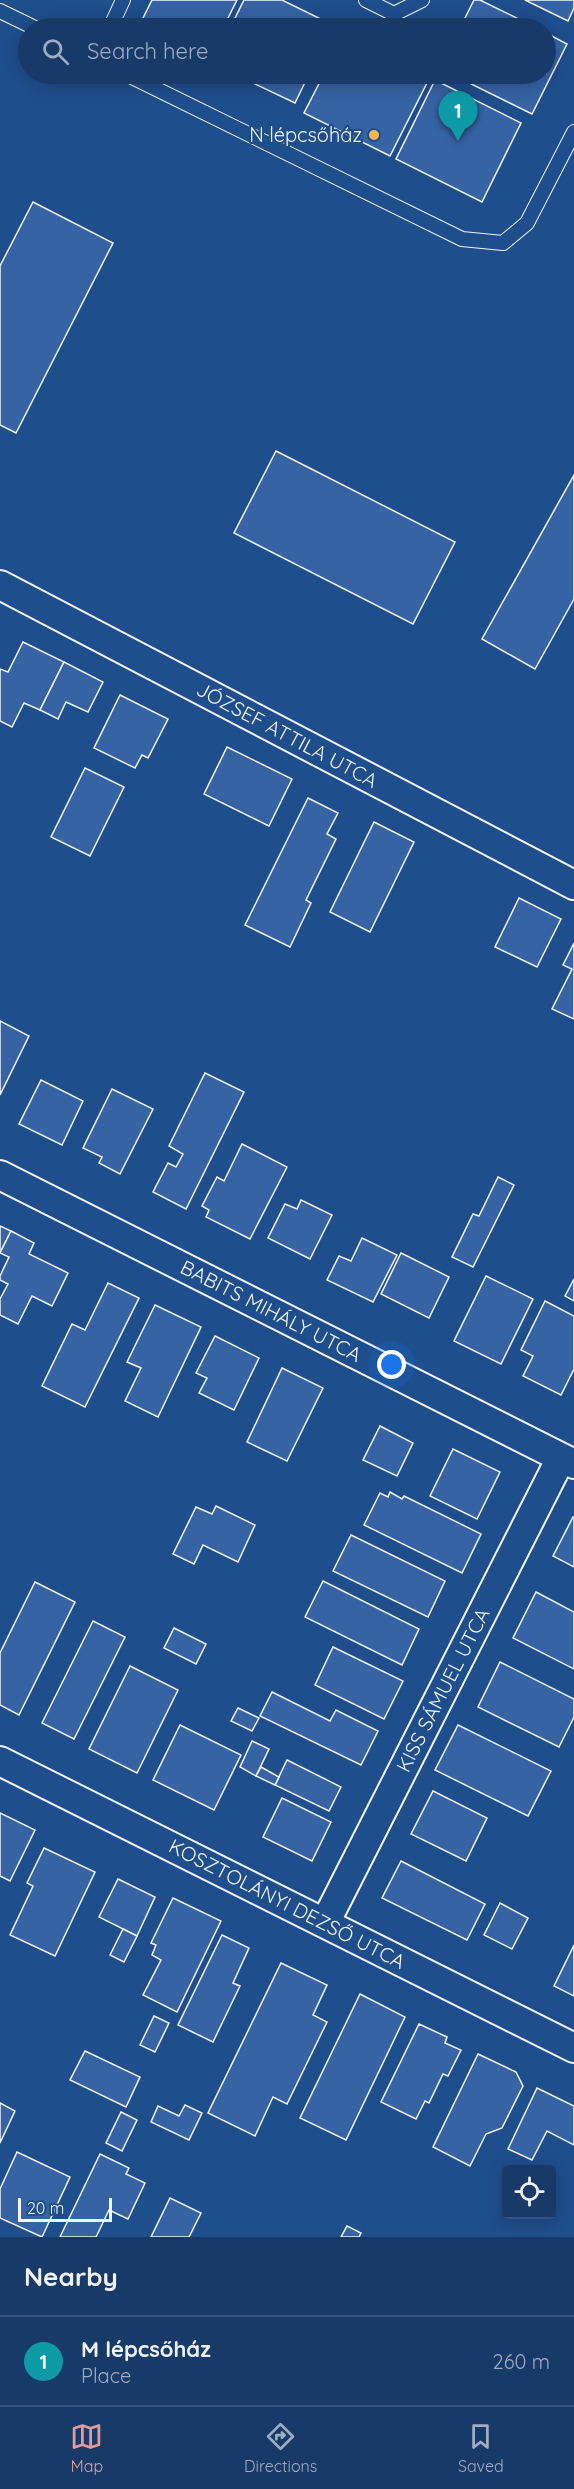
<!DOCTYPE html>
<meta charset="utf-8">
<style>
body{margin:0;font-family:Quicksand,sans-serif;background:#20416f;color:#f1f3f6}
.controls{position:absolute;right:18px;bottom:18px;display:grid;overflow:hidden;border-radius:6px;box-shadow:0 3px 15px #0003}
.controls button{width:54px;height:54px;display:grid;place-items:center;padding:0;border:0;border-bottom:2px solid #36547d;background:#173a69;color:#f1f3f6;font:30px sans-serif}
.scale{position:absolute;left:18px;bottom:15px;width:94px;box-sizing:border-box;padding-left:6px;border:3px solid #f2f6ff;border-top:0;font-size:16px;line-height:21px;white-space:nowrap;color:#f2f6ff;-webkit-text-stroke:4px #1f4e8c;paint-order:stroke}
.you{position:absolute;left:392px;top:1365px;width:21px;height:21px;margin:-15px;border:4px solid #fff;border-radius:50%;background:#1a73e8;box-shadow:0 0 0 9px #1a73e833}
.badge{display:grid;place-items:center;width:39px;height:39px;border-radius:50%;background:#e69b98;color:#fff;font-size:20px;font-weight:700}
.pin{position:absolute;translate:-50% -50px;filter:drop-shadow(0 2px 3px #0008)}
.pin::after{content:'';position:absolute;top:32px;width:21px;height:18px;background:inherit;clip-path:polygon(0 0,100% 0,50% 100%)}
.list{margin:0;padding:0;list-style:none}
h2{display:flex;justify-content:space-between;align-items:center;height:78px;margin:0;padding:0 24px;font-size:26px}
h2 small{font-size:20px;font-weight:400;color:#9eadc0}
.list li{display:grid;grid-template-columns:39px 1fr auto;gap:18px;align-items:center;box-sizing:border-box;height:90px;padding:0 24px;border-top:2px solid #36547d}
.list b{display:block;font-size:22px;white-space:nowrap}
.list p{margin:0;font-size:20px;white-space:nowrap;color:#9eadc0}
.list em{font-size:20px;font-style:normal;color:#9eadc0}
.icon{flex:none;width:33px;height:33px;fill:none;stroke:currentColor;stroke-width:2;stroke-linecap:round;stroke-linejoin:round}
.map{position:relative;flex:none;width:574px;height:2237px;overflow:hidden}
.search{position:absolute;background:#173a69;box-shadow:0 3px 15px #0003;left:18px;right:18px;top:18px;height:66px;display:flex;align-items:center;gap:15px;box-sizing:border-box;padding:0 21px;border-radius:33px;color:#9eadc0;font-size:22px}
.sheet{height:168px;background:#173a69}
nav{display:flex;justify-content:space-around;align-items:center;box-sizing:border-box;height:84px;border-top:2px solid #36547d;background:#173a69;font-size:16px;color:#9eadc0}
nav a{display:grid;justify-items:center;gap:3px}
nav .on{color:#e69b98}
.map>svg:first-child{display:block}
.building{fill:#3563a3;stroke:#f2f6ff;stroke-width:1.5}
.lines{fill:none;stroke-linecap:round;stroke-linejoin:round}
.service-casing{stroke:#f2f6ff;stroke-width:16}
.minor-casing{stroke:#f2f6ff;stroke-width:32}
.service{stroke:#1f4e8c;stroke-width:14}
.minor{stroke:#1f4e8c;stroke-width:28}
.poi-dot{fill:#ffb74d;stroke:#1f4e8c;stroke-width:2}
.labels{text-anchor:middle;stroke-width:4.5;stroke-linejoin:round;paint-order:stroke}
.poi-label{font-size:20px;fill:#f2f6ff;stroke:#1f4e8c;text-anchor:end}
.street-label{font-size:20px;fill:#f2f6ff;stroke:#1f4e8c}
</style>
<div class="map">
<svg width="574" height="2237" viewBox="0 0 574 2237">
<rect width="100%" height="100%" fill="#1f4e8c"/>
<g class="building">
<path d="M152 0H237L223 28H145L139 26Z"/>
<path d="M244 0H282L333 25 331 28H230Z"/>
<path d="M474 0H480L537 28H460Z"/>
<path d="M525 0H574V8L568 21Z"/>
<path d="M546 33 567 44 532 114 451 74H546Z"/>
<path d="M234 74H309L295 103Z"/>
<path d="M324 74H429L431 75 390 156 304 113Z"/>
<path d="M435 80 521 123 482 202 396 159Z"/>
<path d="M33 202 113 243 16 433 0 425V266Z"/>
<path d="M276 451 455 542 413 624 234 533Z"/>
<path d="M574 475V599L535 669 482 639Z"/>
<path d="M23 642 64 662 40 710 24 703 12 727 0 721V669L8 672Z"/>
<path d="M64 662 103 682 88 712 66 702 58 719 40 710Z"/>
<path d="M120 695 168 719 148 758 142 755 135 768 94 748Z"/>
<path d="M227 747 292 779 269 826 204 794Z"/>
<path d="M85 768 124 787 90 856 51 837Z"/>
<path d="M308 798 338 813 327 834 336 839 306 900 311 903 290 947 245 925Z"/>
<path d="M374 822 414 842 370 932 330 912Z"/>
<path d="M519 898 561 919 537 967 495 947Z"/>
<path d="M574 943V1019L552 1009 572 969 563 965Z"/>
<path d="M0 1021 29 1036 0 1095Z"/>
<path d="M205 1073 244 1092 186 1209 153 1192 168 1163 176 1167 183 1154 169 1146Z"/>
<path d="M41 1080 83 1101 62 1145 19 1124Z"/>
<path d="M112 1089 153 1109 120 1174 99 1163 102 1157 83 1148Z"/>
<path d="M242 1144 287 1167 250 1239 206 1217 209 1210 202 1206 217 1177 224 1181Z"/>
<path d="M498 1177 514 1185 473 1267 452 1257 473 1214 479 1216Z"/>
<path d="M301 1200 332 1215 310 1259 268 1238 285 1204 297 1209Z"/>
<path d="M0 1226 11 1231 0 1253Z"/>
<path d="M11 1231 34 1243 29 1254 68 1273 52 1306 32 1296 18 1324 0 1315V1299L8 1284 0 1280V1276L9 1257 0 1253Z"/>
<path d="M362 1238 397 1255 373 1302 327 1280 339 1256 351 1261Z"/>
<path d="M401 1253 449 1277 429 1318 381 1294Z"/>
<path d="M486 1276 533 1299 501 1364 454 1341Z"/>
<path d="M574 1279V1301L565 1296Z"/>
<path d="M108 1283 139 1298 85 1407 42 1386 72 1324 85 1330Z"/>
<path d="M545 1301 574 1316V1369L561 1395 523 1376 533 1356 521 1350Z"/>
<path d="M155 1305 201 1327 158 1417 125 1401 141 1368 127 1362Z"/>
<path d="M215 1336 259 1358 234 1410 199 1393 207 1378 196 1373Z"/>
<path d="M282 1368 323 1388 287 1461 247 1442Z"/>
<path d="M380 1426 413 1443 397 1476 363 1460Z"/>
<path d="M453 1449 500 1472 477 1519 430 1496Z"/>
<path d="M390 1492 402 1499 404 1496 481 1534 462 1573 364 1525 380 1493 388 1497Z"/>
<path d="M216 1506 255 1525 238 1562 203 1545 194 1564 173 1554 196 1507 212 1514Z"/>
<path d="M573 1517H574V1567L553 1556Z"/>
<path d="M351 1535 445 1581 428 1617 333 1571Z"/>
<path d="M323 1581 419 1629 402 1665 305 1617Z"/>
<path d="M35 1582 75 1602 19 1715 0 1705V1653Z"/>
<path d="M536 1592 574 1612V1669L513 1638Z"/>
<path d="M93 1621 125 1637 74 1739 42 1723Z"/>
<path d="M174 1628 206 1644 196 1664 164 1648Z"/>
<path d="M333 1647 403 1681 384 1719 315 1685Z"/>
<path d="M500 1662 574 1699V1717L559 1747 478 1707Z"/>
<path d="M130 1666 178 1690 137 1773 89 1749Z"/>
<path d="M272 1692 330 1721 336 1710 378 1731 361 1765 260 1716Z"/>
<path d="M238 1708 259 1718 252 1731 231 1721Z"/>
<path d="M180 1725 241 1755 214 1810 153 1780Z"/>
<path d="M458 1725 551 1771 528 1816 435 1770Z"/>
<path d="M252 1741 269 1749 256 1776 240 1767Z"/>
<path d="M287 1760 341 1787 329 1811 275 1785Z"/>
<path d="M261 1767 279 1777 275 1785 256 1776Z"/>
<path d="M433 1791 487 1818 466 1861 411 1834Z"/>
<path d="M282 1798 331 1822 312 1861 263 1837Z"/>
<path d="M0 1813 35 1830 10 1881 0 1876Z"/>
<path d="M44 1848 95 1872 55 1956 10 1935 33 1886 27 1883Z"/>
<path d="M401 1861 485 1904 467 1940 382 1898Z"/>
<path d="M118 1879 155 1897 137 1936 99 1917Z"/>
<path d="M173 1898 221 1921 177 2012 143 1995 161 1960 152 1955 156 1945 151 1943Z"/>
<path d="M500 1903 528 1918 512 1949 484 1935Z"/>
<path d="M123 1929 137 1936 124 1962 110 1955Z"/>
<path d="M222 1935 249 1948 233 1983 240 1986 213 2042 178 2025Z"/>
<path d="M574 1945V1996L554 1986Z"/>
<path d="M281 1963 327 1985 313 2015 327 2022 287 2104 273 2097 255 2136 208 2113Z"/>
<path d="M360 1994 405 2017 346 2140 300 2118Z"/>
<path d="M154 2016 169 2023 155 2052 140 2045Z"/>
<path d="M419 2024 447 2037 445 2043 461 2050 448 2076 443 2074 429 2103 425 2101 416 2119 381 2102Z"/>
<path d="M85 2051 140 2077 126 2107 70 2080Z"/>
<path d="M478 2054 516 2072 523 2086 502 2128 486 2134 470 2166 433 2147Z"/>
<path d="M537 2088 574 2106V2145L547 2131 532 2160 508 2149Z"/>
<path d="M0 2103 15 2111 0 2143Z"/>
<path d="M185 2105 202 2113 189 2140 151 2122 158 2106 179 2116Z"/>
<path d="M121 2112 137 2120 122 2151 106 2143Z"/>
<path d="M17 2152 70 2177 42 2237 0 2218V2189Z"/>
<path d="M100 2154 129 2168 126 2174 145 2183 128 2219 109 2210 96 2237H60Z"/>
<path d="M170 2198 201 2213 189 2237H151Z"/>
<path d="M347 2226 361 2233 359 2237H341Z"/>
</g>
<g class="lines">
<g class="service-casing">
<g id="service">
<path d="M366 0 394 14 422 0"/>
<path d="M0 11 35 28"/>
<path d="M110 28 123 0"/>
<path d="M126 74 462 239 503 243 527 223 574 132"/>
</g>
</g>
<g class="minor-casing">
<g id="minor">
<path d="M0 585 574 885"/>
<path d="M0 1175 574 1464"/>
<path d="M0 1761 574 2048"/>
<path d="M325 1923 561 1458"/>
</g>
</g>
<use href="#service" class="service"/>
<use href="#minor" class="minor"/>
</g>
<circle class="poi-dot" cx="374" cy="135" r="6"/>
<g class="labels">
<g class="poi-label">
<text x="362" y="142">N lépcsőház</text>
</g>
<g class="street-label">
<text transform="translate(287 735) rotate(28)" y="7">JÓZSEF ATTILA UTCA</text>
<text transform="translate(271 1311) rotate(27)" y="7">BABITS MIHÁLY UTCA</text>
<text transform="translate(443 1690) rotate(-63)" y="7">KISS SÁMUEL UTCA</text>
<text transform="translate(287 1904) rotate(27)" y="7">KOSZTOLÁNYI DEZSŐ UTCA</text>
</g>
</g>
</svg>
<div class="controls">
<button><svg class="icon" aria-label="locate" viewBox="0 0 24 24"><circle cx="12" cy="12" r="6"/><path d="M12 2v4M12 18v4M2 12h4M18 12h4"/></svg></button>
</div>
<div class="scale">20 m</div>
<div class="you"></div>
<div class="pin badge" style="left:458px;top:141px;background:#0f9aa8">1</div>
<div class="search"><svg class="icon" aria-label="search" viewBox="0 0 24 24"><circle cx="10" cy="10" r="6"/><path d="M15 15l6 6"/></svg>Search here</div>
</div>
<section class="sheet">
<h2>Nearby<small></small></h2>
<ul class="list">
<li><span class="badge" style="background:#0f9aa8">1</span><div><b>M lépcsőház</b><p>Place</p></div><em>260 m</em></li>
</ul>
</section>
<nav>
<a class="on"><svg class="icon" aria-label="map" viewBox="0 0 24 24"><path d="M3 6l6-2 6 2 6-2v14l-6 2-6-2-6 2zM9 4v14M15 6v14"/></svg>Map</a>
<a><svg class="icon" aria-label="directions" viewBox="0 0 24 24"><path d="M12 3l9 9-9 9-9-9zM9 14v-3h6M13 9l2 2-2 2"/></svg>Directions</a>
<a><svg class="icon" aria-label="saved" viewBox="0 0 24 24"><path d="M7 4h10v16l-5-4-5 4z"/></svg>Saved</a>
</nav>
